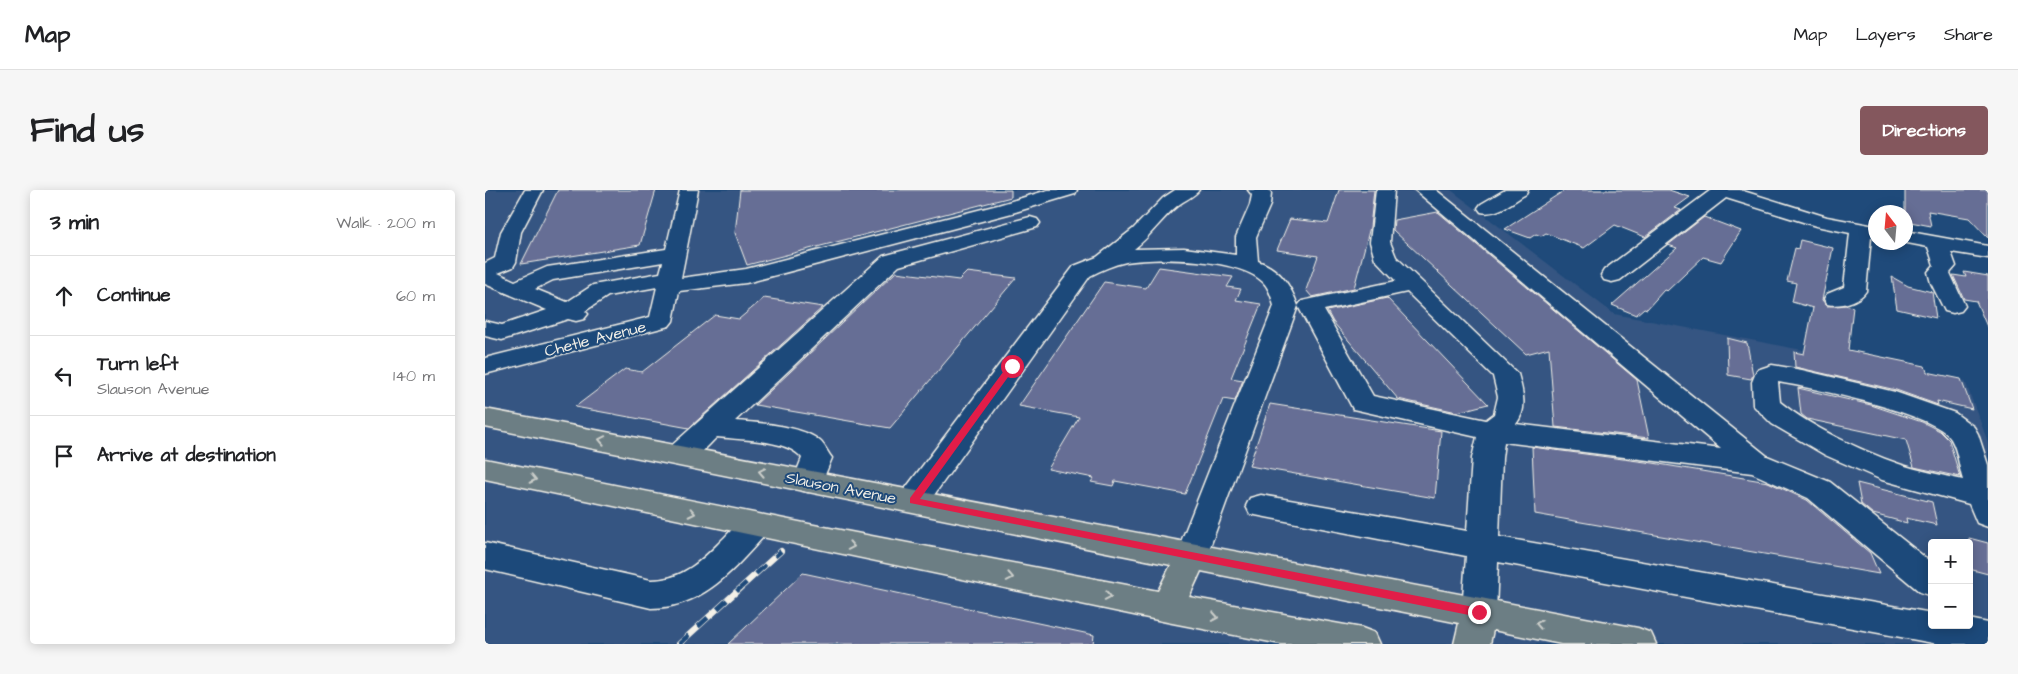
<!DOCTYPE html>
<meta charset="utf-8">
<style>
body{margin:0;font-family:"Architects Daughter",sans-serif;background:#f6f6f6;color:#202124}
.controls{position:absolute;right:15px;bottom:15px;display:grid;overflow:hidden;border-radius:5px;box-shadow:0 2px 12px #0003}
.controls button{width:45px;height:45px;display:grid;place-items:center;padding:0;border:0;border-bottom:1px solid #e0e0e0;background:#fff;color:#202124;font:25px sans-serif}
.compass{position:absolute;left:1383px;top:15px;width:45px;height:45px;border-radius:50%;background:#fff;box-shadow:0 2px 12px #0003;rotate:344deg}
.stop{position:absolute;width:15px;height:15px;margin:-11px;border:4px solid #e11d48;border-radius:50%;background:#fff}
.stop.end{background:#e11d48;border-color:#fff;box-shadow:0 1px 5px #0008}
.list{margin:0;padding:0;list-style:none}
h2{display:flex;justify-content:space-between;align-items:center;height:65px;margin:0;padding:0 20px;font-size:21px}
h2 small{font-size:16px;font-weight:400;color:#757577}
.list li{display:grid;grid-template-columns:32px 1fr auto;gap:15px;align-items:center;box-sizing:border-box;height:80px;padding:0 20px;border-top:1px solid #e0e0e0}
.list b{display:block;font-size:19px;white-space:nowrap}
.list p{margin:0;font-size:16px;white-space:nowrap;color:#757577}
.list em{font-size:16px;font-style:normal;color:#757577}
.icon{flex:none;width:28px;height:28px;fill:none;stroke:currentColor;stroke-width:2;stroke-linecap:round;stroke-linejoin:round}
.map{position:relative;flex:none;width:1503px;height:454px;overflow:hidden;border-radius:5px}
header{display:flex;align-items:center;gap:30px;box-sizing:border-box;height:70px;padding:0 25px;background:#fff;border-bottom:1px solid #e0e0e0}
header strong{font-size:24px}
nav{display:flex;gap:28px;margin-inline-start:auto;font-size:18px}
.intro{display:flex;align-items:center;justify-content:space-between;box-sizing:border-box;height:120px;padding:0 30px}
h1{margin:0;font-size:35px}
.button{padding:12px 22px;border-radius:5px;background:#84575d;color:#fff;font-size:18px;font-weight:700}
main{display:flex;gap:30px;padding:0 30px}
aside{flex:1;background:#fff;border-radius:5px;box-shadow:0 2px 12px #0003}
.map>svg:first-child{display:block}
.built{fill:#345582;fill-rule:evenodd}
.building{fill:#666e95;stroke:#f4f1e8}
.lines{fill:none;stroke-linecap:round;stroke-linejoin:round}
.minor-casing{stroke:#f4f1e8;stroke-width:3}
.major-casing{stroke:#f4f1e8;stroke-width:3}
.minor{fill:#1f4a7a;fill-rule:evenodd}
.major{fill:#6c7e84;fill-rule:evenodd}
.rail-casing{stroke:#f4f1e8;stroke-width:6}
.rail{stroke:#1f4a7a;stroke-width:4.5;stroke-dasharray:13;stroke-linecap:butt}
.oneway{stroke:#cbceca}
.route{fill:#e11d48}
.labels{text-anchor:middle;stroke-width:4;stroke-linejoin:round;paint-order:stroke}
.street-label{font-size:16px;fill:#f4f1e8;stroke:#1f4a7a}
</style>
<header>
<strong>Map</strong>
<nav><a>Map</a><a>Layers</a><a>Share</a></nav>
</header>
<div class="intro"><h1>Find us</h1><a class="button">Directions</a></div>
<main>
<aside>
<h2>3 min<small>Walk · 200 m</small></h2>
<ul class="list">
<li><svg class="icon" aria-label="ahead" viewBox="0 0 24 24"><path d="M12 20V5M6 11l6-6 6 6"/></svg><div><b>Continue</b></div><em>60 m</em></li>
<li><svg class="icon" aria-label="left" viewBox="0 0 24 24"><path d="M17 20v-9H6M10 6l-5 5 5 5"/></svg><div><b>Turn left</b><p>Slauson Avenue</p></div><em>140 m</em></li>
<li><svg class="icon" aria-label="arrive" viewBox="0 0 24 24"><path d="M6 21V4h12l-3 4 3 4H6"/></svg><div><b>Arrive at destination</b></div></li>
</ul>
</aside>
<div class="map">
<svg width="1503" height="454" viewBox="0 0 1503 454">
<rect width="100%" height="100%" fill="#1f4a7a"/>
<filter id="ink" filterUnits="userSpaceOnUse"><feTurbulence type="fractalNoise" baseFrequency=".02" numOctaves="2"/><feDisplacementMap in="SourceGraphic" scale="10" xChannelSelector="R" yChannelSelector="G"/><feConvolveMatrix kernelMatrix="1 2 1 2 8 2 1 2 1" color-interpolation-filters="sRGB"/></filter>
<g filter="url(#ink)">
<path class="built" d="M0 0H966L1129 124 1480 191 1503 252V454H0ZM1447 353H1484V435H1447Z"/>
<g class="building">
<path d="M73 0H171L155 55 36 74Z"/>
<path d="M255 0H526V7L262 75 250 43Z"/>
<path d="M854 0H889L885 37 869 98 827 107 821 100 833 66 792 60 805 29 843 33Z"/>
<path d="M1080 0H1184L1205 7 1190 18 1196 20 1160 47 1130 35 1099 58 1061 43 1056 46 1051 44 1045 48 1020 39Z"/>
<path d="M1420 0H1503V48L1484 28 1443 21 1446 36 1420 31Z"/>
<path d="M953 22 1152 190 1164 248 1070 237 1064 158 1041 164 908 40 909 30Z"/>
<path d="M1219 27 1256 41 1236 72 1218 67 1182 101 1179 100 1162 119 1159 118 1151 125 1127 115 1192 58 1183 55Z"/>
<path d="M1315 50 1348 58 1337 110 1342 116 1360 115 1368 117 1363 160 1440 176 1442 182 1476 189 1487 219 1452 211 1453 215 1411 200 1310 177 1309 162 1319 164 1328 118 1307 112 1311 93 1302 91 1310 58 1313 59Z"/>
<path d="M674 77 748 87 742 97 756 99 751 110 776 114 746 188 758 190 750 211 738 209 700 304 630 291 628 296 606 292 609 288 563 279 594 227 534 216 619 92 661 98Z"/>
<path d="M411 82 474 90 482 82 531 88 405 238 270 215Z"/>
<path d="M1479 82 1503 86V139L1491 111 1479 109 1468 85 1481 87Z"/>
<path d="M1407 87 1423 96 1447 102 1451 128 1412 119Z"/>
<path d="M279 108 338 117 204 238 90 217 140 179 157 182 230 125 254 129Z"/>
<path d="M902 108 1003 214 972 222 913 209 848 132 842 121Z"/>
<path d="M1242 148 1262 153 1268 185 1266 189 1243 185Z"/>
<path d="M1313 198 1386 215 1437 232 1455 241 1464 250 1475 287 1429 277 1421 250 1322 229 1316 224Z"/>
<path d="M785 214 956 241 950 308 764 276Z"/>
<path d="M1047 257 1168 273 1283 292 1322 310 1385 363 1394 384 1050 324Z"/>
<path d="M1372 293 1447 312 1452 335 1421 328 1422 333 1388 324 1376 314Z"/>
<path d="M1484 348 1503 353V384L1484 379Z"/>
<path d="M318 383 609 445 608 454H243Z"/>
</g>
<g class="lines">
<g class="minor-casing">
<g id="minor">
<path d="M40 0H58L36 42 31 72 28 77 13 83 30 91 62 77 181 59 195 0H213L196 88 261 79 513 15 563 0H592L590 4 527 23 261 93 194 101 188 131 184 136 0 184V168L165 127 172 97 123 106 100 121 103 124 99 129 91 131 83 129 17 150 0 146V131L17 135 62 120 0 94V73L10 68 16 42ZM178 72 175 83 108 95 82 112 50 99 68 90Z"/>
<path d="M690 0H714C709 7 699 10 692 16 676 29 666 46 649 59L699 58 751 65V47L765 15 767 5 763 0H784L786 3 785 15 771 47 773 71C795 79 805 94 813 116L718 376 706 380 694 376 690 367 789 116C787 108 784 98 778 92 753 68 674 67 641 72 628 75 616 80 605 86L439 319 428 322 417 319 413 311 417 303 589 76 612 67 648 39 678 8Z"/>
<path d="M891 0H909L905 52 911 67 1033 184C1038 202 1043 219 1031 234L1236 259 930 0H951L1282 266 1345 292 1447 373V406L1435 402 1323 308 1267 283 1019 252 1017 268 1014 347 1447 423V435H1484V429L1503 433V454H1453L1013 372 1011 422 1006 432 994 437 982 432 977 422 981 366 765 324 761 316 765 308 776 305 982 341 987 268 992 247 868 219 813 116 817 111 911 91 890 69 885 52ZM922 102 1008 186 1013 207 1009 224 1001 230 888 206 839 120Z"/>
<path d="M1020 0H1043L1041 4C1027 12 1012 26 996 22L993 18 996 14Z"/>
<path d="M1226 0H1255L1342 27 1390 36V48L1386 47 1381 101C1374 112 1354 117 1342 114L1339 109 1342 104 1359 97 1365 43 1331 36 1241 8 1135 90 1127 92 1119 90 1116 85 1119 80Z"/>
<path d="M545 27 552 29 555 33 552 37 414 76 250 231C273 233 318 235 336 252 340 256 343 263 347 268L334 299 323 302 312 299 308 291 317 268C302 249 255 250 232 247 217 261 206 278 184 272L180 265 184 258 398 66Z"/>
<path d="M1420 41 1503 56V68L1466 62 1471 76 1465 83 1480 116 1476 121 1468 123 1460 121 1446 93 1443 82 1449 75 1443 57 1417 52H1420Z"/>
<path d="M1287 175 1317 180 1410 202 1470 223 1489 237 1493 244 1503 275V337L1492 333 1484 314 1397 290 1340 265 1287 234 1268 215 1267 192 1272 180ZM1293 192C1324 197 1453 224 1466 249 1473 261 1474 278 1478 290 1457 285 1434 281 1414 274 1375 260 1327 238 1295 212Z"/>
<path d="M270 324 281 328 286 336 281 344C249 379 218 418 166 418L0 379V353L166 390C199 390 218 369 240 347 250 337 256 328 270 324Z"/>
</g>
</g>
<g class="major-casing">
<path id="major" d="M0 219 1153 438 1166 443 1171 454H1076L1008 440 1005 454H969L974 433 716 381 704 407 877 438 890 443 895 454H796L682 432 0 289V269L329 335 673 401 686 375 0 237Z"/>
</g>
<use href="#minor" class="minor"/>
<use href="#major" class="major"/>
<g class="rail-casing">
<path id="rail" d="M194 454 296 361"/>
</g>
<use href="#rail" class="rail"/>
</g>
<defs><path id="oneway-chevron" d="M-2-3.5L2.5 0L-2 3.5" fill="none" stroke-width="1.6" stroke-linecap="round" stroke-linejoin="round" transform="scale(1.25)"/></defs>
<g class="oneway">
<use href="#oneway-chevron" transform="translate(117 250) rotate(-169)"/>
<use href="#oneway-chevron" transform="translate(277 282) rotate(-169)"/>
<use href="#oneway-chevron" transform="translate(48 289) rotate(12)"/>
<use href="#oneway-chevron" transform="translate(207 323) rotate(12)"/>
<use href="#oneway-chevron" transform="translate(366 356) rotate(11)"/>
<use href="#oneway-chevron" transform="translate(525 387) rotate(11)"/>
<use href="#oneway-chevron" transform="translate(623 406) rotate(11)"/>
<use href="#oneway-chevron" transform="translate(730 427) rotate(10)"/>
<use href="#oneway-chevron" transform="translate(1054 434) rotate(-169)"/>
</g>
</g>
<path class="route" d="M527 173 531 176 435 309 994 418 998 419 1000 422 998 426 994 427 425 313V308L524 174Z"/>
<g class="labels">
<g class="street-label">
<text transform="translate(110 148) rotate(-14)" y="6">Chetle Avenue</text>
<text transform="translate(356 297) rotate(11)" y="6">Slauson Avenue</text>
</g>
</g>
</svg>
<div class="controls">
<button>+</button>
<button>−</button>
</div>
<svg class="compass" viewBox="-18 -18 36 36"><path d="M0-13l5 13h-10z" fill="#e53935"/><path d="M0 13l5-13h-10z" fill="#757577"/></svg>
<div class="stop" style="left:527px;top:176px"></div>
<div class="stop end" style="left:994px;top:422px"></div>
</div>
</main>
